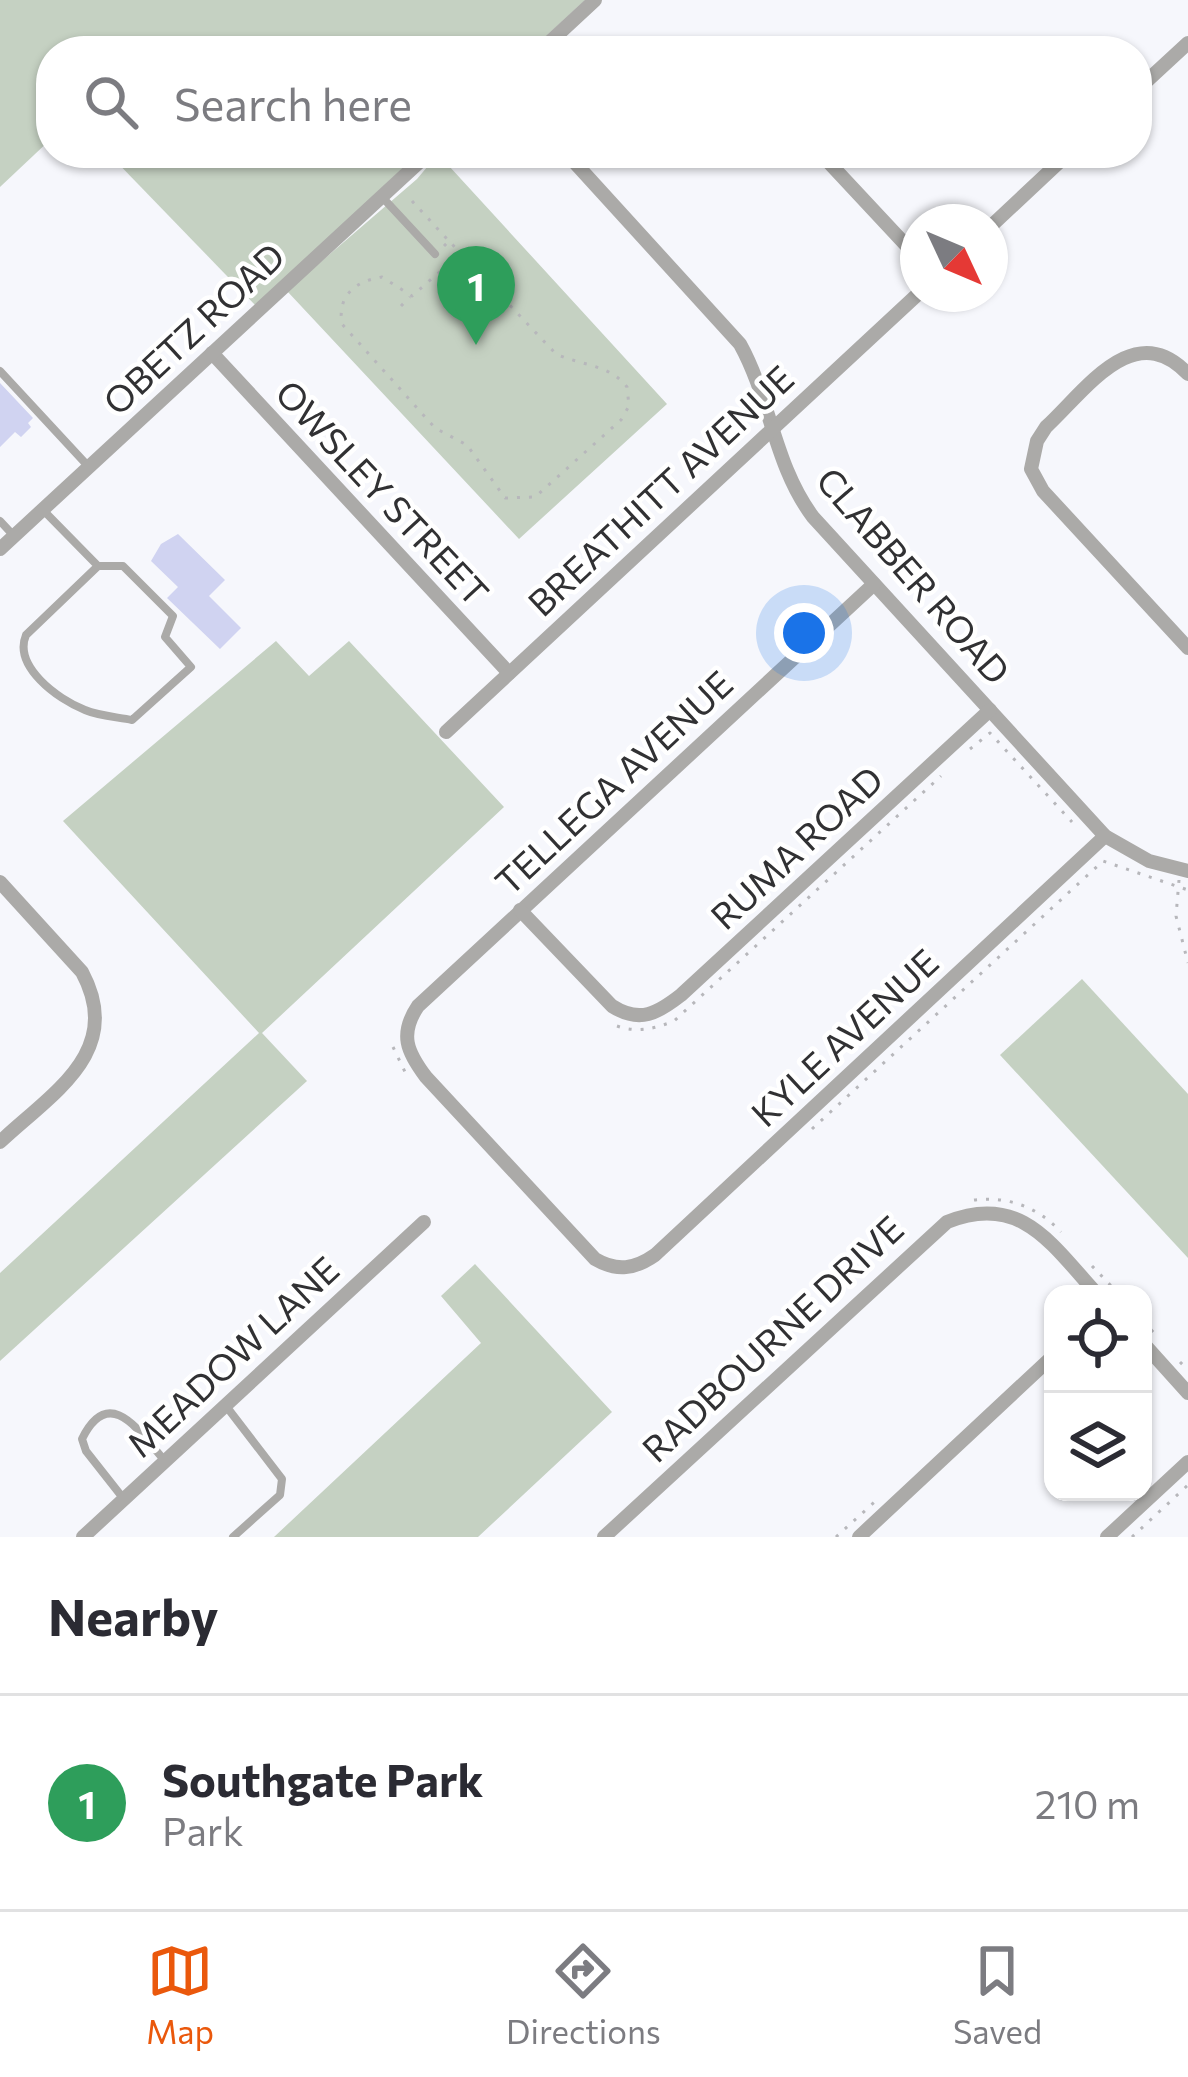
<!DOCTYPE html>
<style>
body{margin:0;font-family:Commissioner,sans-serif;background:#f7f7f7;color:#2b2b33}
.controls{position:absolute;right:36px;bottom:36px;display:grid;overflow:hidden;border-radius:24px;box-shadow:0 3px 9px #0004}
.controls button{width:108px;height:108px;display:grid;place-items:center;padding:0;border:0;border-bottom:3px solid #e1e1e2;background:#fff;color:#2b2b33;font:60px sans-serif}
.compass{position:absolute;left:900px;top:204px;width:108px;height:108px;border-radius:50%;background:#fff;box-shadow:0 3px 9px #0004;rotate:134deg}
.you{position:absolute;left:804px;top:633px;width:42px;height:42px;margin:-30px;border:9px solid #fff;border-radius:50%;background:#1a73e8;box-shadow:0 0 0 18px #1a73e833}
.badge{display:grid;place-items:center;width:78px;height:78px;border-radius:50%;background:#ea580c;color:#fff;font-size:39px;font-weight:700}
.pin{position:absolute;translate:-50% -99px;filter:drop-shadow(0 3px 6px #0008)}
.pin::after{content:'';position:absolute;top:63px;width:42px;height:36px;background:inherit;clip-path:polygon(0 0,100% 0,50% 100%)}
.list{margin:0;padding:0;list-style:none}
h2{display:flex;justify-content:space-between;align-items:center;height:156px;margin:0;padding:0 48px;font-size:51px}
h2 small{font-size:39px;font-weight:400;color:#7c7c81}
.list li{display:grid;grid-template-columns:78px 1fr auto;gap:36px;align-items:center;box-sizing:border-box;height:216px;padding:0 48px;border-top:3px solid #e1e1e2}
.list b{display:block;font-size:45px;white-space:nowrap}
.list p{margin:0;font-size:39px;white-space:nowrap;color:#7c7c81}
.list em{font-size:39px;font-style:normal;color:#7c7c81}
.icon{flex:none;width:66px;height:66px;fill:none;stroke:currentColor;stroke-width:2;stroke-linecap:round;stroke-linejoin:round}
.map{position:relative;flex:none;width:1188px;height:1537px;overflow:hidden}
.search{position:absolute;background:#fff;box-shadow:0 3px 9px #0004;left:36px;right:36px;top:36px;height:132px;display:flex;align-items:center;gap:30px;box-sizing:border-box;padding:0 42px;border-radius:48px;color:#7c7c81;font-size:45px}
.sheet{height:372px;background:#fff}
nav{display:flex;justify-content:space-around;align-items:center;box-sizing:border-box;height:168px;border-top:3px solid #e1e1e2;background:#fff;font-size:33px;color:#7c7c81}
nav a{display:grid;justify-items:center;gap:6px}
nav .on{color:#ea580c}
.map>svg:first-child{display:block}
.green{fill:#c5d1c2}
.building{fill:#d0d3f1}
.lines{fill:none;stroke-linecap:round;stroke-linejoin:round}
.path{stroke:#b7b7bb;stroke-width:3;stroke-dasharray:3 9;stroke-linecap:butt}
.service{stroke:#abaaa8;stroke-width:8}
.minor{stroke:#abaaa8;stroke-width:14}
.labels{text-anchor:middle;stroke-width:9;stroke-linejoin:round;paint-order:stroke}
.street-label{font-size:36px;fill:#313133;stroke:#fff}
</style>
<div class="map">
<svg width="1188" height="1537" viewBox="0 0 1188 1537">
<rect width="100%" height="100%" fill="#f6f7fc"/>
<g class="green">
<path d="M0 0H585L530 51H51V139L0 187Z"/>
<path d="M108 153H419L256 306Z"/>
<path d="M438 154 667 404 519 539 287 291 417 179Z"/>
<path d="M276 641 309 676 349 641 504 807 262 1033 307 1081 0 1361V1273L259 1033 63 821Z"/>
<path d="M1082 979 1188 1094V1258L1000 1055Z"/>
<path d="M475 1264 612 1412 478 1537H274L481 1343 441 1296Z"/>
</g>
<g class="building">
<path d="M0 383 33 418 28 423 31 427 21 437 15 432 0 447Z"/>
<path d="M178 534 225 580 209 596 241 628 220 649 167 598 178 587 151 561 161 544Z"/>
</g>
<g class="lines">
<g class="path">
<path d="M412 201 448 240"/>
<path d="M444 246 449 241 556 354C580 365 611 365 627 387L629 406 621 420 535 497 505 498 467 445 435 428 342 324C337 295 356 281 382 277L412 296 460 254"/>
<path d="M401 306 410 297"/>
<path d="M970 749 990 733 1072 822"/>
<path d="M1179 880 1176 916 1188 963"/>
<path d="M617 1026C637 1033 654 1029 674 1021L941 776"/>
<path d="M393 1047 407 1076"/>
<path d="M812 1129 1103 861 1188 890"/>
<path d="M974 1200C1008 1196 1038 1207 1061 1232"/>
<path d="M1092 1266 1119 1294"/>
<path d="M1143 1321 1154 1333"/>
<path d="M1180 1362 1188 1370"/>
<path d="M836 1537 880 1497"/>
<path d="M1132 1537 1188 1485"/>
</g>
<g class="service">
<path d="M383 198 435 254"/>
<path d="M0 371 88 466"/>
<path d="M44 511 98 566 26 635C13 666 57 699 85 710 99 716 117 717 132 720L191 667 165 637 173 616 123 566H98"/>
<path d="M0 521 14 536"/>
<path d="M226 1406 282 1479 280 1495 233 1537"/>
<path d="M123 1498 86 1451 82 1439C110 1382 141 1434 165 1461"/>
</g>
<g class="minor">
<path d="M540 51 595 0"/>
<path d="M1137 90 1188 43"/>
<path d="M566 153 740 344C771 400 774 465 813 517L1105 836 1149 861 1188 871"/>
<path d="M820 153 918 258"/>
<path d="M990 227 1069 153"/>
<path d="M212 353 509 673"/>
<path d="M1188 374C1134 317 1086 390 1046 427L1037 441 1031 469 1043 491 1188 648"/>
<path d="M0 549 429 153"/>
<path d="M874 584 418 1006C399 1034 407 1052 426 1077L595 1259C617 1272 635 1269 655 1255L1105 836"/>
<path d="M446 732 918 294"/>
<path d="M0 882 82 972C125 1052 52 1093 0 1142"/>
<path d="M520 910 612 1006C640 1024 658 1013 681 995L990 710"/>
<path d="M1143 1343 1188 1393"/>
<path d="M83 1537 424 1222"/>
<path d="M604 1537 947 1222C1021 1192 1052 1245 1097 1294"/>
<path d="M859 1537 1053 1356"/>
<path d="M1107 1537 1188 1462"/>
</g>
</g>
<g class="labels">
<g class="street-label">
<text transform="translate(194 329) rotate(-43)" y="13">OBETZ ROAD</text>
<text transform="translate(661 491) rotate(-43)" y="13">BREATHITT AVENUE</text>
<text transform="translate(382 493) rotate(47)" y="13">OWSLEY STREET</text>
<text transform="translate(913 576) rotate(49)" y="13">CLABBER ROAD</text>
<text transform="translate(614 783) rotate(-43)" y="13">TELLEGA AVENUE</text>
<text transform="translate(797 848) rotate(-43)" y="13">RUMA ROAD</text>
<text transform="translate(845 1038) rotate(-43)" y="13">KYLE AVENUE</text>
<text transform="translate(773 1339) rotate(-43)" y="13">RADBOURNE DRIVE</text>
<text transform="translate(233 1357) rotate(-43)" y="13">MEADOW LANE</text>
</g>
</g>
</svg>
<div class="controls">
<button><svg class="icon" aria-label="locate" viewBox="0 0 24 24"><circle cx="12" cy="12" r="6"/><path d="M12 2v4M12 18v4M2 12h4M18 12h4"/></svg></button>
<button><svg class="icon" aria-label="layers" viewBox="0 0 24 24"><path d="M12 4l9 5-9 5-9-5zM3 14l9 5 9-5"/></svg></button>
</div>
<svg class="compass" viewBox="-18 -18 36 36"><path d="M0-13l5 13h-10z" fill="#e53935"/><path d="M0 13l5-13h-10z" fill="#7c7c81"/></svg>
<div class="you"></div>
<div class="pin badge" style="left:476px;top:345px;background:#2e9e5b">1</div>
<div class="search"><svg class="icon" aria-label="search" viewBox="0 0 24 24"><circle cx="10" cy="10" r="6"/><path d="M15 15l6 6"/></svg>Search here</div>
</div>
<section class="sheet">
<h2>Nearby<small></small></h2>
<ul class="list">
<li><span class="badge" style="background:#2e9e5b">1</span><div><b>Southgate Park</b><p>Park</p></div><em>210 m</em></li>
</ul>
</section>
<nav>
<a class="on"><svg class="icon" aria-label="map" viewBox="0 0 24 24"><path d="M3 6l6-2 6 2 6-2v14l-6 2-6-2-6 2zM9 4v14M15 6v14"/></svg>Map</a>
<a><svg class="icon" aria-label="directions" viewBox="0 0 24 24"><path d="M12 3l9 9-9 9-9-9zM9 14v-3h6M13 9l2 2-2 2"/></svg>Directions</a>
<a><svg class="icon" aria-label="saved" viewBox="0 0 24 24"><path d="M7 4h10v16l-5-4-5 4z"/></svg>Saved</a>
</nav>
